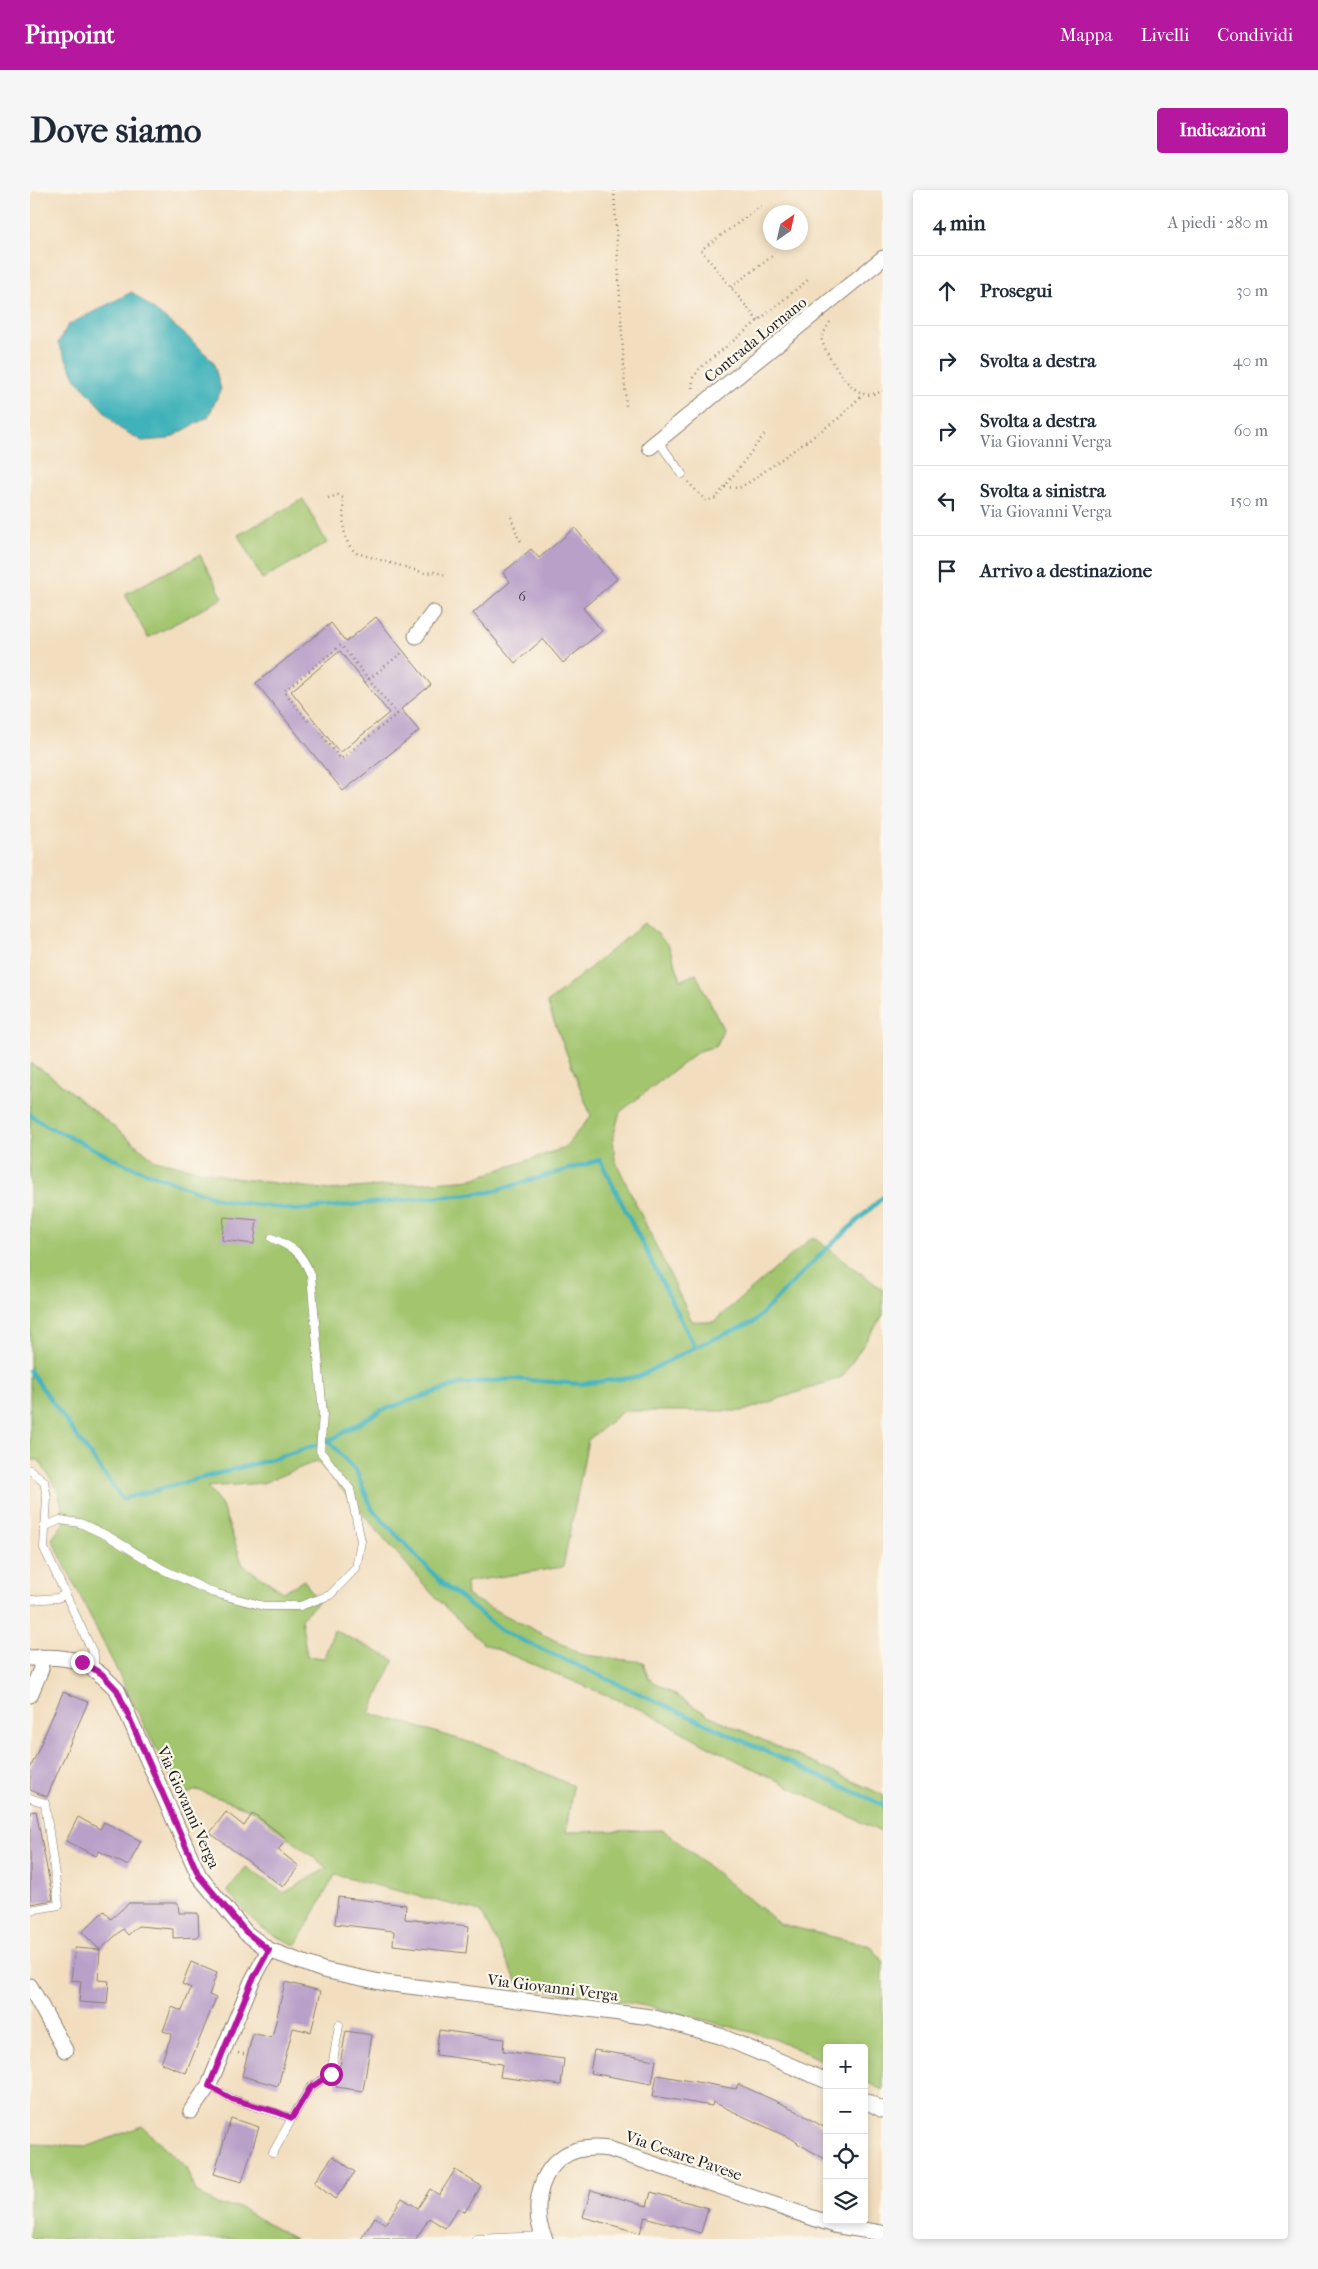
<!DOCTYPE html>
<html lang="it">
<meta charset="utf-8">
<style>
body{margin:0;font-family:"IM FELL French Canon",serif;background:#f6f6f7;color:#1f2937}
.controls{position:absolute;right:15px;bottom:15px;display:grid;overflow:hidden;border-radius:5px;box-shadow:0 2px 8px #0003}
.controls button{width:45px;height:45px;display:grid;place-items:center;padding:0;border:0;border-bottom:1px solid #e0e1e3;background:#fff;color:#1f2937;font:25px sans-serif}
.compass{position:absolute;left:733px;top:15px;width:45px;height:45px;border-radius:50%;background:#fff;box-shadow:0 2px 8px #0003;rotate:34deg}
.stop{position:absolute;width:15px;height:15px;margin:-11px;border:4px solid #b5179e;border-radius:50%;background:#fff}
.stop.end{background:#b5179e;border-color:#fff;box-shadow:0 1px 5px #0008}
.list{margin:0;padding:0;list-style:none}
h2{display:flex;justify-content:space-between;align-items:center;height:65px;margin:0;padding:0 20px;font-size:21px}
h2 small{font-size:16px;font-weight:400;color:#747a83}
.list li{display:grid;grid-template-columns:32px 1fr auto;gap:15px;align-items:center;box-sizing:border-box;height:70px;padding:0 20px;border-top:1px solid #e0e1e3}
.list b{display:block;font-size:19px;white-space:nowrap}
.list p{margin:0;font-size:16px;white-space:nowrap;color:#747a83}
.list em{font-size:16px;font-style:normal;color:#747a83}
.icon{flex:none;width:28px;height:28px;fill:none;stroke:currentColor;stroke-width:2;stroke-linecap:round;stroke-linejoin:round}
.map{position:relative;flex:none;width:853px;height:2049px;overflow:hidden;border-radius:5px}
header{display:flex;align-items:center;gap:30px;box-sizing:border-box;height:70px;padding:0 25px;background:#b5179e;color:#fff}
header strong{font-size:24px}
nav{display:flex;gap:28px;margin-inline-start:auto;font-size:18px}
.intro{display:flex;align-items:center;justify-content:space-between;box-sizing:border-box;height:120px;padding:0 30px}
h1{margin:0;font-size:35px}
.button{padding:12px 22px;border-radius:5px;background:#b5179e;color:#fff;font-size:18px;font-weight:700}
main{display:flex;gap:30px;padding:0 30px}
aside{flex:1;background:#fff;border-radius:5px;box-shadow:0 2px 8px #0003}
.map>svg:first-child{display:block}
.green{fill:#a2c56e;stroke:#5f7045}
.water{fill:#41b2ba;stroke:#2e676b}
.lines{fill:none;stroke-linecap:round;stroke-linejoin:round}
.stream{stroke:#41b2ba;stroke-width:4.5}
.building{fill:#b9a0c9;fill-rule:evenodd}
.lane-casing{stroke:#877d6e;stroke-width:9}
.street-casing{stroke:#877d6e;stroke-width:17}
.path{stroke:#877d6e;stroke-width:2.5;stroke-dasharray:1 4;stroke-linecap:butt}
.lane{stroke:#fff;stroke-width:8}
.street{stroke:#fff;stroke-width:15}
.route{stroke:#b5179e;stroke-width:6}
.labels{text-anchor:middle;stroke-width:4.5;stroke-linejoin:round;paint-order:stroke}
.number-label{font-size:14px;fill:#433d47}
.street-label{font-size:16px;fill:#1c1c1c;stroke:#fbf7ec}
</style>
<header>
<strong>Pinpoint</strong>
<nav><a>Mappa</a><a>Livelli</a><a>Condividi</a></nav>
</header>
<div class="intro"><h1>Dove siamo</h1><a class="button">Indicazioni</a></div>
<main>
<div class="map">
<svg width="853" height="2049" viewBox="0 0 853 2049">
<rect width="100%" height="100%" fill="#fbf7ec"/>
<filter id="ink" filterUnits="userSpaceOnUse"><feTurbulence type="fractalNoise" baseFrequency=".02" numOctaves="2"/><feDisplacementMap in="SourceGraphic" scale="10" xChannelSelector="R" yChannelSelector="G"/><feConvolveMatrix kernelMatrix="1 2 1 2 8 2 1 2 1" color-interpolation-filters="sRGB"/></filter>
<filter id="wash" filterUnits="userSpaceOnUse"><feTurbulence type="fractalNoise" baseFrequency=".0096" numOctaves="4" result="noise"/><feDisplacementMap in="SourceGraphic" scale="20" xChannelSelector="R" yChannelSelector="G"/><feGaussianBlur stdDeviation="1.12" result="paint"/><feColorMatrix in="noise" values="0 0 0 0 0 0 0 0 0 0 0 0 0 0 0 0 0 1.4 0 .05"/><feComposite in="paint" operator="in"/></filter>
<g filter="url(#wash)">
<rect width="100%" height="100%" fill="#f2debf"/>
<g class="green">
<path d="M273 309 297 353 232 389 208 345Z"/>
<path d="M170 365 193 408 118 448 95 404Z"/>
<path d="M616 732 639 756 651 790 666 784 693 839 687 856 669 861 590 922 583 947 585 970 662 1131 683 1132 783 1047 853 1100V1125L812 1187 713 1221H593L558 1250 533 1377 436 1392 437 1406 554 1465 613 1472 618 1488 678 1525 853 1605V1643L680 1557 612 1520 452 1453 404 1406 287 1271 233 1293 177 1297 192 1316 213 1375 253 1402 274 1390 288 1412 271 1428 277 1466 294 1468 304 1440 364 1470 340 1523 459 1558 543 1596 536 1642 633 1640 750 1734 841 1756 853 1772V1900L834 1891V1858H797V1873L744 1848 627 1818 553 1805 490 1797 451 1722 305 1685 266 1755C230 1742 222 1729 197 1701L216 1677 254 1703 297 1678 224 1621 167 1600 151 1606 119 1545 22 1349 36 1330 27 1299 9 1270H0V873L17 883 125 970 204 988 299 1000 442 989 534 958 561 926 517 813Z"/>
<path d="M112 1936 157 1978 166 2002 189 2015 209 2017 264 2049H0V1954L59 1956Z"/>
</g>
<path class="water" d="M102 102 158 147 183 171 191 199 178 227 138 249 112 251 89 238 46 189 28 153 38 135Z"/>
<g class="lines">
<g class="stream">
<path d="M0 925 19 937 97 975 191 1010 266 1020 460 1002 570 970 665 1157"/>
<path d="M0 1181 92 1309 239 1270 299 1251 327 1283 342 1319 412 1393 472 1441 853 1615"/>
<path d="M299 1251 352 1220 429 1194 484 1189 550 1194 608 1187 665 1157 724 1132 787 1068 853 1007"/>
</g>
</g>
<g id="blocks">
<g class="building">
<path d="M545 338 587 389 553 418 572 441 533 473 513 449 485 473 443 423 480 392 473 383 501 359 509 368Z"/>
<path d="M346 427 401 495 371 519 389 541 313 601 226 493 301 433 316 452ZM310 461 359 523 310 563 261 501Z"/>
<path d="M194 1027 227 1030 224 1054 192 1050Z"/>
<path d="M33 1502 58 1512 17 1607 0 1600V1579Z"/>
<path d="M6 1621 23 1710 0 1714V1622Z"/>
<path d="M196 1622 214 1636 223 1623 257 1649 248 1660 269 1676 253 1697 180 1643Z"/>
<path d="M48 1627 70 1639 74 1632 111 1651 98 1676 69 1661 66 1666 36 1651Z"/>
<path d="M308 1707 376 1715 375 1729 439 1736 436 1763 363 1755 364 1741 305 1734Z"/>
<path d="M99 1713H148L149 1723H168L169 1747 143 1748V1739L108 1736 98 1745 93 1739 70 1760 52 1742 74 1721 81 1729Z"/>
<path d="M45 1758 70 1760 68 1790 79 1791 77 1814 49 1812 51 1791 41 1790Z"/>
<path d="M161 1772 187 1783 179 1805 186 1808 156 1883 131 1873 142 1844 133 1841 142 1817 152 1821 161 1798 152 1794Z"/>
<path d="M255 1792 291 1801 281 1842 263 1838 248 1896 212 1886 223 1843 242 1848Z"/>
<path d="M409 1840 474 1849 473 1861 534 1869 531 1895 470 1887 472 1874 406 1865Z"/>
<path d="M316 1841 342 1845 333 1901 306 1897Z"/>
<path d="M564 1860 626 1870 622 1894 560 1883Z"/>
<path d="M627 1885 706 1899 708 1894 763 1919 797 1939V1970L767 1953 768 1952 683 1912 682 1916 623 1906Z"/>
<path d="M201 1928 229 1937 212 1992 184 1984Z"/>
<path d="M303 1966 325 1982 305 2009 284 1993Z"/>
<path d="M425 1980 451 1996 435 2022 428 2018 415 2038 399 2028 386 2049H331L345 2027 355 2034 372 2008 388 2018 400 1999 409 2005Z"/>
<path d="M561 2000 617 2016 621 2002 678 2018 671 2043 615 2027 610 2043 553 2027Z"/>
</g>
</g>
</g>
<g filter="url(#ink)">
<use href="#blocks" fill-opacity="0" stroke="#877d6e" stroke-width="1"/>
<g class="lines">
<g class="lane-casing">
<g id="lane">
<path d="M628 251 652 284"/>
<path d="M0 1280 14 1291 17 1308 14 1358 64 1465V1478"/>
<path d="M14 1337 30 1330 50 1333 78 1346 134 1380 184 1403 234 1416H270L300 1405 326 1378 331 1351 320 1299 290 1261 293 1225 281 1085C270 1061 266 1059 242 1048"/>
<path d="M0 1410 27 1408 35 1405"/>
<path d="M0 1608 15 1613 29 1715 0 1720"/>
<path d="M179 1895 202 1909 262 1928 243 1963"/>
<path d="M262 1928 280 1898 301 1884 309 1835"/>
<path d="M446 2049 514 2046"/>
</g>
</g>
<g class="street-casing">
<g id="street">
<path d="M620 257 853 68"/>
<path d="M386 446 403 423"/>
<path d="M0 1468C41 1465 59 1470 87 1500L169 1686 216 1743 239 1760 293 1780 355 1793 621 1827 690 1846 797 1891"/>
<path d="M0 1505 11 1479 10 1467"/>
<path d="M0 1796 35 1860"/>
<path d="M834 1910 853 1920"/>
<path d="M161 1921 179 1895 222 1791 239 1760"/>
<path d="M515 2049C502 2024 507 1986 531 1968 544 1958 563 1957 579 1959L804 2035 851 2043"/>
</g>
</g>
<g class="path">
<path d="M584 0 596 216"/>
<path d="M701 97 745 64"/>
<path d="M728 131 671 60 734 14"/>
<path d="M800 132 791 148C796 165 816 198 834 204 840 206 847 203 853 201"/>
<path d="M662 203 663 188 670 178 779 89"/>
<path d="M658 292 676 311 686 308 734 245"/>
<path d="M695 297 709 298 721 291 809 228 833 204"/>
<path d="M298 308 308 305 313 308C314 328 310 352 327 363L395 383 404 382 417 385"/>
<path d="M481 327 488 347 493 354"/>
<path d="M335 492 374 461"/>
<path d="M278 531 254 501 311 455 367 524 311 569 289 542"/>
<path d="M208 1863 217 1865"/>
</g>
<use href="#lane" class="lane"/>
<use href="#street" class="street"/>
</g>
</g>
<g class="lines" filter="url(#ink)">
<path class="route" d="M52 1472 72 1484 87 1500 169 1686 216 1742 239 1760 222 1791 179 1896 202 1909 247 1922 262 1928 280 1898 301 1884"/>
</g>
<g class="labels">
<g class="number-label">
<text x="492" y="411">6</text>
</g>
<g class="street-label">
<text transform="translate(725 149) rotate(-39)" y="6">Contrada Lornano</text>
<text transform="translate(159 1617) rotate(66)" y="6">Via Giovanni Verga</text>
<text transform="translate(523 1797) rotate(7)" y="6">Via Giovanni Verga</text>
<text transform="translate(654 1965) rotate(19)" y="6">Via Cesare Pavese</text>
</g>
</g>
</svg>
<div class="controls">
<button>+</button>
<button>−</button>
<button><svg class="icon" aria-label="locate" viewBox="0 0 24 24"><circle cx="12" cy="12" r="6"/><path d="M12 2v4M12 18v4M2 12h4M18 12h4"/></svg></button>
<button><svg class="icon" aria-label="layers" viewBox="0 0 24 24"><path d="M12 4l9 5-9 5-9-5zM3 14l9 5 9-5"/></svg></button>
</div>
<svg class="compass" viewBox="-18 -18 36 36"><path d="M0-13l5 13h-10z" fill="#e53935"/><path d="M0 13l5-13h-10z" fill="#747a83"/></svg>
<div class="stop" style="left:301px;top:1884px"></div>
<div class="stop end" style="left:52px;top:1472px"></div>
</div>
<aside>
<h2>4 min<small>A piedi · 280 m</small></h2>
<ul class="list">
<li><svg class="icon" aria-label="ahead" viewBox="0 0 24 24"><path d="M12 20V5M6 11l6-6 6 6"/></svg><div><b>Prosegui</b></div><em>30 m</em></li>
<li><svg class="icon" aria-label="right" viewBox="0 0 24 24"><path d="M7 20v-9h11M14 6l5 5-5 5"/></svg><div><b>Svolta a destra</b></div><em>40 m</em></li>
<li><svg class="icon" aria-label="right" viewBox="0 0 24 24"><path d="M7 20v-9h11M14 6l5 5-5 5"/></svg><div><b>Svolta a destra</b><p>Via Giovanni Verga</p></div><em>60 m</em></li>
<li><svg class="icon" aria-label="left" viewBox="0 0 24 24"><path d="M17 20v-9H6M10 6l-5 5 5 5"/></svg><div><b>Svolta a sinistra</b><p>Via Giovanni Verga</p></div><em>150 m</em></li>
<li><svg class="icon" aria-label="arrive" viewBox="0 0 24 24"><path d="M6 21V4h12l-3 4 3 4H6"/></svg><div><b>Arrivo a destinazione</b></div></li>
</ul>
</aside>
</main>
